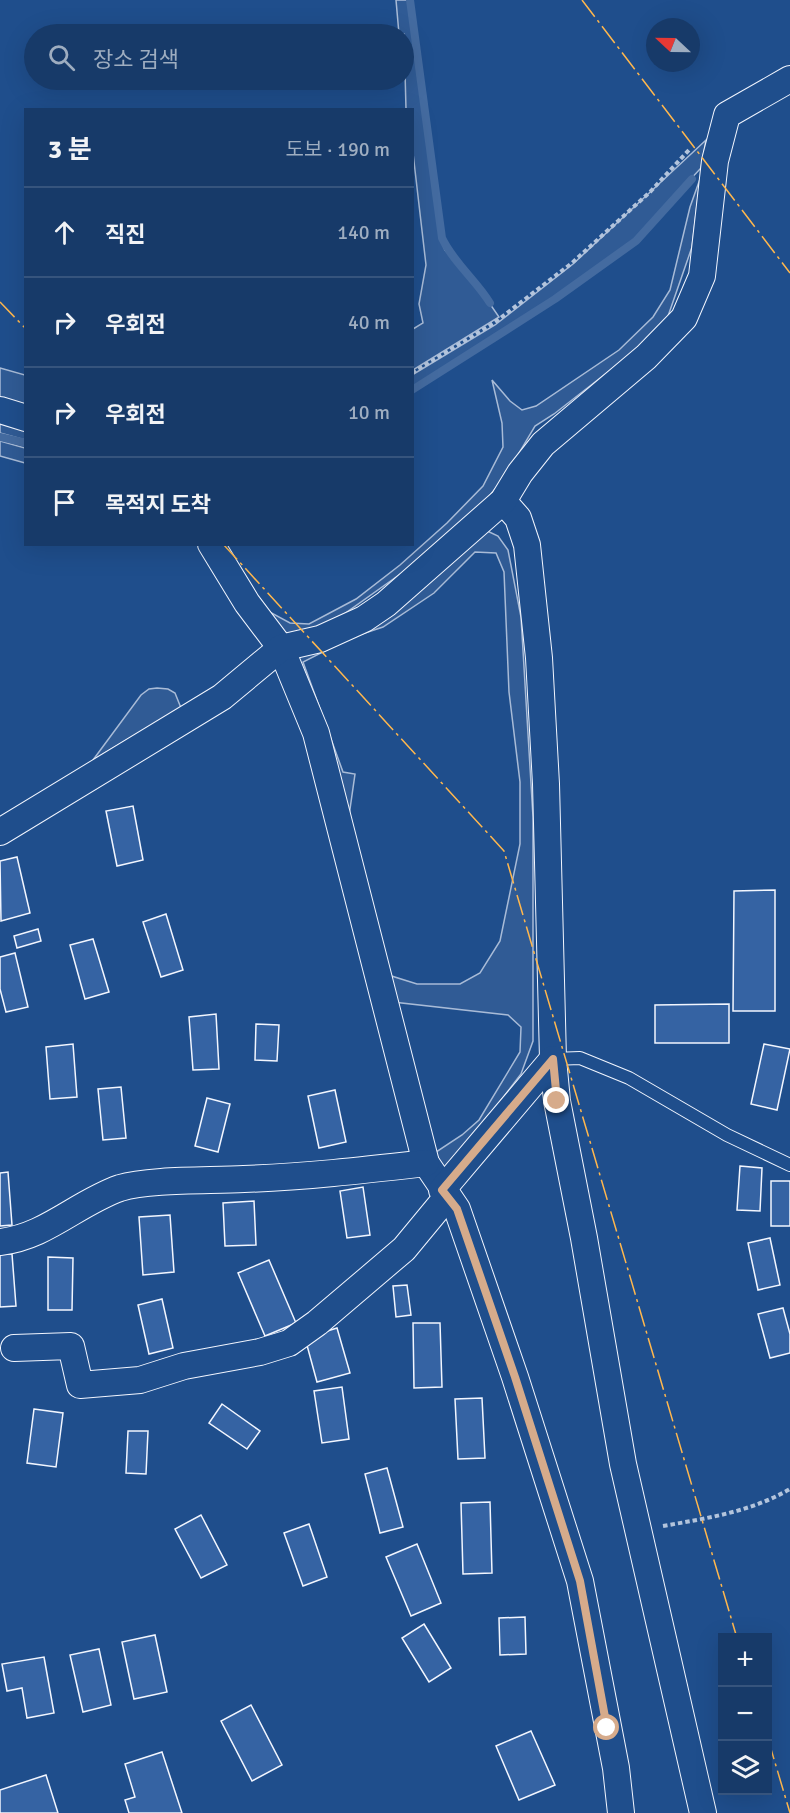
<!DOCTYPE html>
<html lang="ko">
<meta charset="utf-8">
<style>
body{margin:0;font-family:Signika,"Noto Sans KR",sans-serif;background:#244571;color:#f1f3f6}
.controls{position:absolute;right:18px;bottom:18px;display:grid;overflow:hidden;border-radius:0px;box-shadow:0 6px 24px #0002}
.controls button{width:54px;height:54px;display:grid;place-items:center;padding:0;border:0;border-bottom:2px solid #36547d;background:#173a69;color:#f1f3f6;font:30px sans-serif}
.compass{position:absolute;left:646px;top:18px;width:54px;height:54px;border-radius:50%;background:#173a69;box-shadow:0 6px 24px #0002;rotate:292deg}
.stop{position:absolute;width:18px;height:18px;margin:-14px;border:4px solid #d6ab8b;border-radius:50%;background:#fff}
.stop.end{background:#d6ab8b;border-color:#fff;box-shadow:0 2px 6px #0008}
.list{margin:0;padding:0;list-style:none}
h2{display:flex;justify-content:space-between;align-items:center;height:78px;margin:0;padding:0 24px;font-size:26px}
h2 small{font-size:20px;font-weight:400;color:#9eadc0}
.list li{display:grid;grid-template-columns:39px 1fr auto;gap:18px;align-items:center;box-sizing:border-box;height:90px;padding:0 24px;border-top:2px solid #36547d}
.list b{display:block;font-size:22px;white-space:nowrap}
.list em{font-size:20px;font-style:normal;color:#9eadc0}
.icon{flex:none;width:33px;height:33px;fill:none;stroke:currentColor;stroke-width:2;stroke-linecap:round;stroke-linejoin:round}
.map{position:relative;flex:none;width:790px;height:1813px;overflow:hidden}
.search{position:absolute;background:#173a69;box-shadow:0 6px 24px #0002;left:24px;top:24px;width:390px;height:66px;display:flex;align-items:center;gap:15px;box-sizing:border-box;padding:0 21px;border-radius:33px;color:#9eadc0;font-size:22px}
.panel{position:absolute;background:#173a69;box-shadow:0 6px 24px #0002;left:24px;top:108px;width:390px;height:438px;border-radius:0px}
.map>svg:first-child{display:block}
.built{fill:#305b95;stroke:#a8bbd7;stroke-width:1.5}
.lines{fill:none;stroke-linecap:round;stroke-linejoin:round}
.stream{stroke:#446ba0;stroke-width:8}
.building{fill:#3563a3;stroke:#f2f6ff;stroke-width:1.5}
.lane-casing{stroke:#f2f6ff;stroke-width:14}
.street-casing{stroke:#f2f6ff;stroke-width:28}
.path{stroke:#b3c4dc;stroke-width:4;stroke-dasharray:4.5 3;stroke-linecap:butt}
.lane{stroke:#1f4e8c;stroke-width:12}
.street{stroke:#1f4e8c;stroke-width:26}
.power{stroke:#ffb74d;stroke-width:1.5;stroke-dasharray:21 4.5 3 4.5;stroke-linecap:butt}
.route{stroke:#d6ab8b;stroke-width:8}
</style>
<div class="map">
<svg width="790" height="1813" viewBox="0 0 790 1813">
<rect width="100%" height="100%" fill="#1f4e8c"/>
<g class="built">
<path d="M396 0H408L440 238 445 250 477 285 499 317 413 370V329L423 323 419 304 426 265 413 153 412 110 406 109 404 34H399Z"/>
<path d="M706 140 701 168 634 240 554 298 413 387 412 375 495 325 573 264Z"/>
<path d="M700 179 692 247 667 319 645 343 554 414 535 426 506 475 487 499 413 565 344 614 320 626 294 634 279 632 268 611 290 623 309 624 356 599 400 565 447 523 483 486 503 447 502 423 492 380 510 401 522 410 536 406 619 350 653 317 670 290 690 207Z"/>
<path d="M0 368 25 375V406L0 399Z"/>
<path d="M0 415 25 422V440L0 433Z"/>
<path d="M0 441 25 448V463L0 456Z"/>
<path d="M483 529 498 536 508 550 521 617 533 817V1041L521 1074 445 1174 433 1154 462 1135 479 1120 520 1052 521 1027 508 1015 393 1002 385 974 417 984H460L480 973 500 941 520 844V782L509 692 504 572 496 553 475 552 434 593 383 627 350 638 303 662 343 772 355 774 347 830 291 654Z"/>
<path d="M157 688 168 689 175 693 181 708 93 760 141 695 149 689Z"/>
</g>
<g class="lines">
<g class="stream">
<path d="M410 0 442 238C453 262 476 280 490 303"/>
<path d="M412 390 555 299 636 241 692 179"/>
<path d="M0 437 26 443"/>
</g>
</g>
<g class="building">
<path d="M133 806 143 860 117 866 106 811Z"/>
<path d="M17 857 30 913 1 921 0 861Z"/>
<path d="M775 890V1011H733L734 891Z"/>
<path d="M166 914 183 970 161 977 143 922Z"/>
<path d="M38 929 41 941 17 948 14 936Z"/>
<path d="M93 939 109 992 85 999 70 945Z"/>
<path d="M15 953 28 1007 6 1012 0 989V957Z"/>
<path d="M729 1004V1043H655V1005Z"/>
<path d="M216 1014 219 1069 193 1070 189 1017Z"/>
<path d="M256 1024 279 1025 277 1061 255 1060Z"/>
<path d="M73 1044 77 1097 50 1099 46 1047Z"/>
<path d="M764 1044 790 1049 777 1110 751 1104Z"/>
<path d="M121 1087 126 1138 103 1140 98 1089Z"/>
<path d="M335 1090 346 1142 319 1148 308 1096Z"/>
<path d="M207 1098 230 1104 218 1152 195 1146Z"/>
<path d="M740 1166 762 1168 760 1211 737 1210Z"/>
<path d="M8 1172 12 1225 0 1226V1173Z"/>
<rect x="771" y="1181" width="19" height="45"/>
<path d="M363 1187 370 1235 347 1238 340 1191Z"/>
<path d="M254 1201 256 1245 225 1246 223 1203Z"/>
<path d="M170 1215 174 1272 143 1275 139 1217Z"/>
<path d="M770 1238 780 1285 758 1290 748 1243Z"/>
<path d="M0 1254H12L16 1306 0 1307Z"/>
<path d="M48 1257 73 1258 72 1310H48Z"/>
<path d="M269 1260 296 1323 265 1336 238 1273Z"/>
<path d="M407 1285 411 1315 396 1317 393 1286Z"/>
<path d="M162 1299 173 1348 149 1354 138 1305Z"/>
<path d="M783 1308 790 1334V1353L770 1358 758 1314Z"/>
<path d="M413 1323H440L442 1387 414 1388Z"/>
<path d="M337 1328 350 1373 317 1382 305 1338Z"/>
<path d="M342 1387 349 1439 322 1443 314 1391Z"/>
<path d="M482 1398 485 1458 458 1459 455 1399Z"/>
<path d="M222 1404 260 1431 247 1449 209 1423Z"/>
<path d="M34 1409 63 1413 56 1467 27 1463Z"/>
<path d="M128 1431H148L146 1474 126 1473Z"/>
<path d="M387 1468 403 1527 380 1533 365 1474Z"/>
<path d="M490 1502 492 1573 463 1574 461 1503Z"/>
<path d="M201 1515 227 1565 201 1578 175 1529Z"/>
<path d="M309 1524 327 1577 303 1586 284 1533Z"/>
<path d="M417 1544 441 1603 411 1616 386 1557Z"/>
<path d="M525 1617 526 1654 500 1655 499 1618Z"/>
<path d="M424 1624 451 1668 429 1682 402 1638Z"/>
<path d="M155 1635 167 1692 134 1699 122 1642Z"/>
<path d="M99 1649 111 1705 83 1712 70 1655Z"/>
<path d="M44 1657 54 1713 27 1718 22 1688 7 1691 2 1664Z"/>
<path d="M251 1705 282 1765 252 1781 221 1721Z"/>
<path d="M531 1731 555 1785 519 1800 496 1746Z"/>
<path d="M162 1752 182 1813H129L125 1800 135 1797 125 1764Z"/>
<path d="M46 1775 58 1813H0V1790Z"/>
</g>
<g class="lines">
<g class="lane-casing">
<path id="lane" d="M553 1059 580 1058 629 1078 727 1135 790 1165"/>
</g>
<g class="street-casing">
<g id="street">
<path d="M0 410 26 418"/>
<path d="M503 501 518 518 527 545 539 658 546 784 553 1059 557 1101 584 1238 623 1464 703 1813"/>
<path d="M211 544 247 603 281 648 316 733 426 1163 457 1209 515 1377 580 1581 616 1768 621 1813"/>
<path d="M0 832 222 697 281 648 320 639 364 619 386 604 503 501 520 473 543 444 646 357 684 318 702 276 715 161 727 115 790 79"/>
<path d="M442 1190 553 1059"/>
<path d="M0 1242C46 1237 77 1203 120 1188 149 1179 211 1181 244 1179 305 1177 365 1170 426 1163"/>
<path d="M14 1348 71 1346 80 1385 140 1380 184 1366 260 1352 289 1343 317 1323 404 1249 447 1197"/>
</g>
</g>
<g class="path">
<path d="M412 373 494 323 572 263 651 191 689 150"/>
<path d="M663 1526C708 1518 750 1512 790 1489"/>
</g>
<use href="#lane" class="lane"/>
<use href="#street" class="street"/>
<g class="power">
<path d="M582 0 790 273"/>
<path d="M0 302 26 329"/>
<path d="M223 544 504 851 737 1638"/>
<path d="M768 1739 790 1813"/>
</g>
</g>
<g class="lines">
<path class="route" d="M557 1101 553 1059 442 1190 457 1209 515 1377 580 1581 607 1728"/>
</g>
</svg>
<div class="controls">
<button>+</button>
<button>−</button>
<button><svg class="icon" aria-label="layers" viewBox="0 0 24 24"><path d="M12 4l9 5-9 5-9-5zM3 14l9 5 9-5"/></svg></button>
</div>
<svg class="compass" viewBox="-18 -18 36 36"><path d="M0-13l5 13h-10z" fill="#e53935"/><path d="M0 13l5-13h-10z" fill="#9eadc0"/></svg>
<div class="stop" style="left:607px;top:1728px"></div>
<div class="stop end" style="left:557px;top:1101px"></div>
<div class="search"><svg class="icon" aria-label="search" viewBox="0 0 24 24"><circle cx="10" cy="10" r="6"/><path d="M15 15l6 6"/></svg>장소 검색</div>
<section class="panel">
<h2>3 분<small>도보 · 190 m</small></h2>
<ul class="list">
<li><svg class="icon" aria-label="ahead" viewBox="0 0 24 24"><path d="M12 20V5M6 11l6-6 6 6"/></svg><div><b>직진</b></div><em>140 m</em></li>
<li><svg class="icon" aria-label="right" viewBox="0 0 24 24"><path d="M7 20v-9h11M14 6l5 5-5 5"/></svg><div><b>우회전</b></div><em>40 m</em></li>
<li><svg class="icon" aria-label="right" viewBox="0 0 24 24"><path d="M7 20v-9h11M14 6l5 5-5 5"/></svg><div><b>우회전</b></div><em>10 m</em></li>
<li><svg class="icon" aria-label="arrive" viewBox="0 0 24 24"><path d="M6 21V4h12l-3 4 3 4H6"/></svg><div><b>목적지 도착</b></div></li>
</ul>
</section>
</div>
